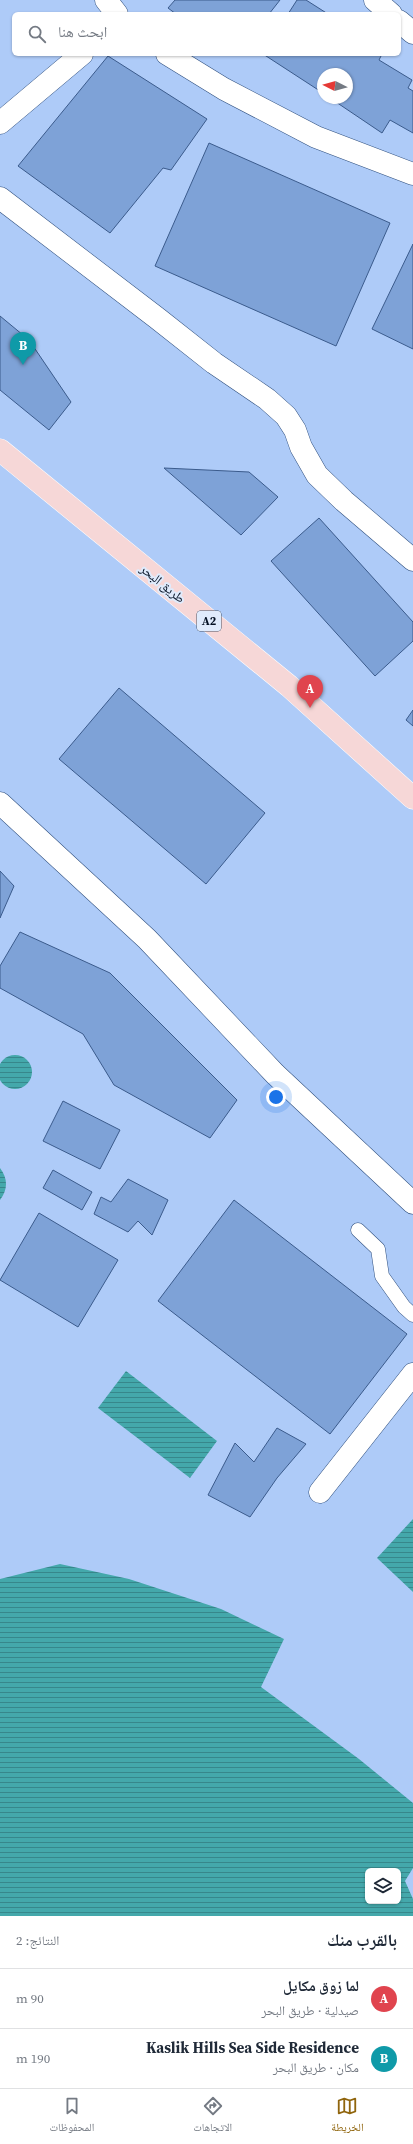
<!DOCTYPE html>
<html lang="ar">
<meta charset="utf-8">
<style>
body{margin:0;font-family:"Source Serif 4","Noto Naskh Arabic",serif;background:#f2f2f3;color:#1f2937;direction:rtl}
.controls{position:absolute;right:12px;bottom:12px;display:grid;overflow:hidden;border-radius:6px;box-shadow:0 1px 3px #0004}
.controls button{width:36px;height:36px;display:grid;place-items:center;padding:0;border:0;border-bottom:1px solid #e0e1e3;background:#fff;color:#1f2937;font:20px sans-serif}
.compass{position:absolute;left:317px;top:68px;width:36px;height:36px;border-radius:50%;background:#fff;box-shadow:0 1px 3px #0004;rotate:276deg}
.you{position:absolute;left:276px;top:1097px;width:14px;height:14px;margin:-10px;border:3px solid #fff;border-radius:50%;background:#1a73e8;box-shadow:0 0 0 6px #1a73e833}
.badge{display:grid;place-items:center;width:26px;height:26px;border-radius:50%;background:#90650d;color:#fff;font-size:13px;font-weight:700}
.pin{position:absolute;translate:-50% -33px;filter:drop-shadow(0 1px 2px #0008)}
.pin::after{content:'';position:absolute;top:21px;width:14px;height:12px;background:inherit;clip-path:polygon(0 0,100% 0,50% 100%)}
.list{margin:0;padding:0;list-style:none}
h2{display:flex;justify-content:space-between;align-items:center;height:52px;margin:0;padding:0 16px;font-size:17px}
h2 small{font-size:13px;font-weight:400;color:#747a83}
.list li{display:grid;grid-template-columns:26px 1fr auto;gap:12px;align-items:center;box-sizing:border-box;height:60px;padding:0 16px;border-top:1px solid #e0e1e3}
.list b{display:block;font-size:15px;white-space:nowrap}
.list p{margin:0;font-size:13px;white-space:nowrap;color:#747a83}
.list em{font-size:13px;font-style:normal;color:#747a83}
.icon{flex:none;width:22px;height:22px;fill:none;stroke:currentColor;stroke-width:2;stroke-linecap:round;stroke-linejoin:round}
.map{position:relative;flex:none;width:413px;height:1916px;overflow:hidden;direction:ltr}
.search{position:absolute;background:#fff;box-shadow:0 1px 3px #0004;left:12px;right:12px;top:12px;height:44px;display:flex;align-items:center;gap:10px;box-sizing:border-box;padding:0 14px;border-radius:6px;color:#747a83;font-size:15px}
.sheet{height:172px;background:#fff}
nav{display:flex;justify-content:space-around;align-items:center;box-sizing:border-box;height:56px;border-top:1px solid #e0e1e3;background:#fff;font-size:11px;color:#747a83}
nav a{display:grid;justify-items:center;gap:2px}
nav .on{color:#90650d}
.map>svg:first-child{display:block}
.water{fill:url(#water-rules);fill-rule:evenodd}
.building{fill:#7ea2d7;stroke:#3b5b8c}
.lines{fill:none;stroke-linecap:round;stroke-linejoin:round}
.service-casing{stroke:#30507f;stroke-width:15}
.minor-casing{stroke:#30507f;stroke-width:23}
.secondary-casing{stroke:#30507f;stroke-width:23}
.primary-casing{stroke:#fff;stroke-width:23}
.service{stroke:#fff;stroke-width:14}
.minor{stroke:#fff;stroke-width:22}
.secondary{stroke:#fff;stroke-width:22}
.primary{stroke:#f6d7d7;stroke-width:22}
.labels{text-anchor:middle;stroke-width:4;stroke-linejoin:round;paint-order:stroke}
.shield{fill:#e0ebfc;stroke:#475265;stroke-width:1}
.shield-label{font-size:12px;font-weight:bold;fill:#051124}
.street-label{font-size:13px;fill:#051124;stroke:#e0ebfc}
</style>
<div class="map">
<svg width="413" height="1916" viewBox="0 0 413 1916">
<defs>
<pattern id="water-rules" width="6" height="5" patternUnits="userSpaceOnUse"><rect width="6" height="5" fill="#44a8ab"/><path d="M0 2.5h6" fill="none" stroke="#37878b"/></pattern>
</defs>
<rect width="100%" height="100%" fill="#aecbf8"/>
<g class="water">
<circle cx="15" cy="1072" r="17"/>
<path d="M0 1168C8 1179 8 1189 0 1200Z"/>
<path d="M126 1371 217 1441 190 1478 98 1408Z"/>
<path d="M413 1519V1592L377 1558Z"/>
<path d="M60 1564 129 1579 221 1609 284 1639 261 1687 359 1759 413 1803V1868L405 1881 413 1899V1916H0V1579ZM368 1871H398V1901H368Z"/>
</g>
<g class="building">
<path d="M175 0H280L269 14H176L168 8Z"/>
<path d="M297 0H306L328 14H288Z"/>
<path d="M263 54H382L379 60 412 80 408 88 413 91V133L390 120 382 133 330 98H347V74H323V93Z"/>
<path d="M108 56 207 119 171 170 163 168 110 233 18 166Z"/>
<path d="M209 143 390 223 336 346 155 266Z"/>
<path d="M413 244V349L372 329Z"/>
<path d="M0 316 29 340 71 402 49 430 0 390Z"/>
<path d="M164 468 249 472 278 497 241 535Z"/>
<path d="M319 518 413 622V641L375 676 271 561Z"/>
<path d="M119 688 265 813 206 884 59 759Z"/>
<path d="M413 710V726L406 720Z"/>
<path d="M0 871 14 886 0 918Z"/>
<path d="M20 932 110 973 237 1100 210 1138 114 1085 83 1034 0 988V966Z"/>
<path d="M63 1101 120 1130 100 1169 43 1141Z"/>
<path d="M53 1170 92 1192 82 1210 43 1188Z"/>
<path d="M128 1179 168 1200 152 1235 138 1221 128 1232 94 1214 101 1197 111 1202Z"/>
<path d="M234 1200 407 1334 330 1434 158 1301Z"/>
<path d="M39 1213 118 1260 78 1327 0 1280Z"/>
<path d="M277 1428 306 1444 277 1478 250 1517 208 1495 235 1443 254 1462Z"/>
</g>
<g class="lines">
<g class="service-casing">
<path id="service" d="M358 1230 378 1249 382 1276 404 1307 413 1315"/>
</g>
<g class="minor-casing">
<g id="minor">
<path d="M0 123 82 54"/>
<path d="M0 198 157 318 214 363 267 399 286 416 295 430 301 447 317 475 344 501 413 560"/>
<path d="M0 803 147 939 275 1074 413 1203"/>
<path d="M320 1492 413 1374"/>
</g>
</g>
<g class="secondary-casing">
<g id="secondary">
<path d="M106 0 117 14"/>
<path d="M375 0 391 14"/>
<path d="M399 21 413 33"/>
<path d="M167 54 224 89 316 137 413 174"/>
</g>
</g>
<g class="primary-casing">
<path id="primary" d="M0 450 289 686 413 798"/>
</g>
<use href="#service" class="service"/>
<use href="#minor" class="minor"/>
<use href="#secondary" class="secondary"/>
<use href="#primary" class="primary"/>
</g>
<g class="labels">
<rect class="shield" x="197" y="611" width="24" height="20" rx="3"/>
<g class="shield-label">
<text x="209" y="625">A2</text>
</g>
<g class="street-label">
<text transform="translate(163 583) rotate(39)" y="5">طريق البحر</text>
</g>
</g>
</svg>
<div class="controls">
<button><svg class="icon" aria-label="layers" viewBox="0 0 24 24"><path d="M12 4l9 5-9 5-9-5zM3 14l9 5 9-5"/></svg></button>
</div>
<svg class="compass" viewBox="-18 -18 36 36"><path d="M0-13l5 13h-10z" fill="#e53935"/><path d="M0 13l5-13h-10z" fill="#747a83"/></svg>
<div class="you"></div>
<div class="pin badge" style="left:310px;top:708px;background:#e0444e">A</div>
<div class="pin badge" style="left:23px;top:365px;background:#0f9aa8">B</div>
<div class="search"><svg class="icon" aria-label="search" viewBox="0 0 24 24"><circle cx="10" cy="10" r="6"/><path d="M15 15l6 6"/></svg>ابحث هنا</div>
</div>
<section class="sheet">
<h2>بالقرب منك<small>النتائج: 2</small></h2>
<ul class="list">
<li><span class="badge" style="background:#e0444e">A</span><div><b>لما زوق مكايل</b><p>صيدلية · طريق البحر</p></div><em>90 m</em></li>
<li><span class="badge" style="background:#0f9aa8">B</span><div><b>Kaslik Hills Sea Side Residence</b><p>مكان · طريق البحر</p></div><em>190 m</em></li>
</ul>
</section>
<nav>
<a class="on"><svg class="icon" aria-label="map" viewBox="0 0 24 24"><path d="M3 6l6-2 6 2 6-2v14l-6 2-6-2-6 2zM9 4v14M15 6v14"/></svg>الخريطة</a>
<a><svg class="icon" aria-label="directions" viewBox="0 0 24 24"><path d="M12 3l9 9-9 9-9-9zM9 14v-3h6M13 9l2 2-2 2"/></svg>الاتجاهات</a>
<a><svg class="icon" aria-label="saved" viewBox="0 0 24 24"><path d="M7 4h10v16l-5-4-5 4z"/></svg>المحفوظات</a>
</nav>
